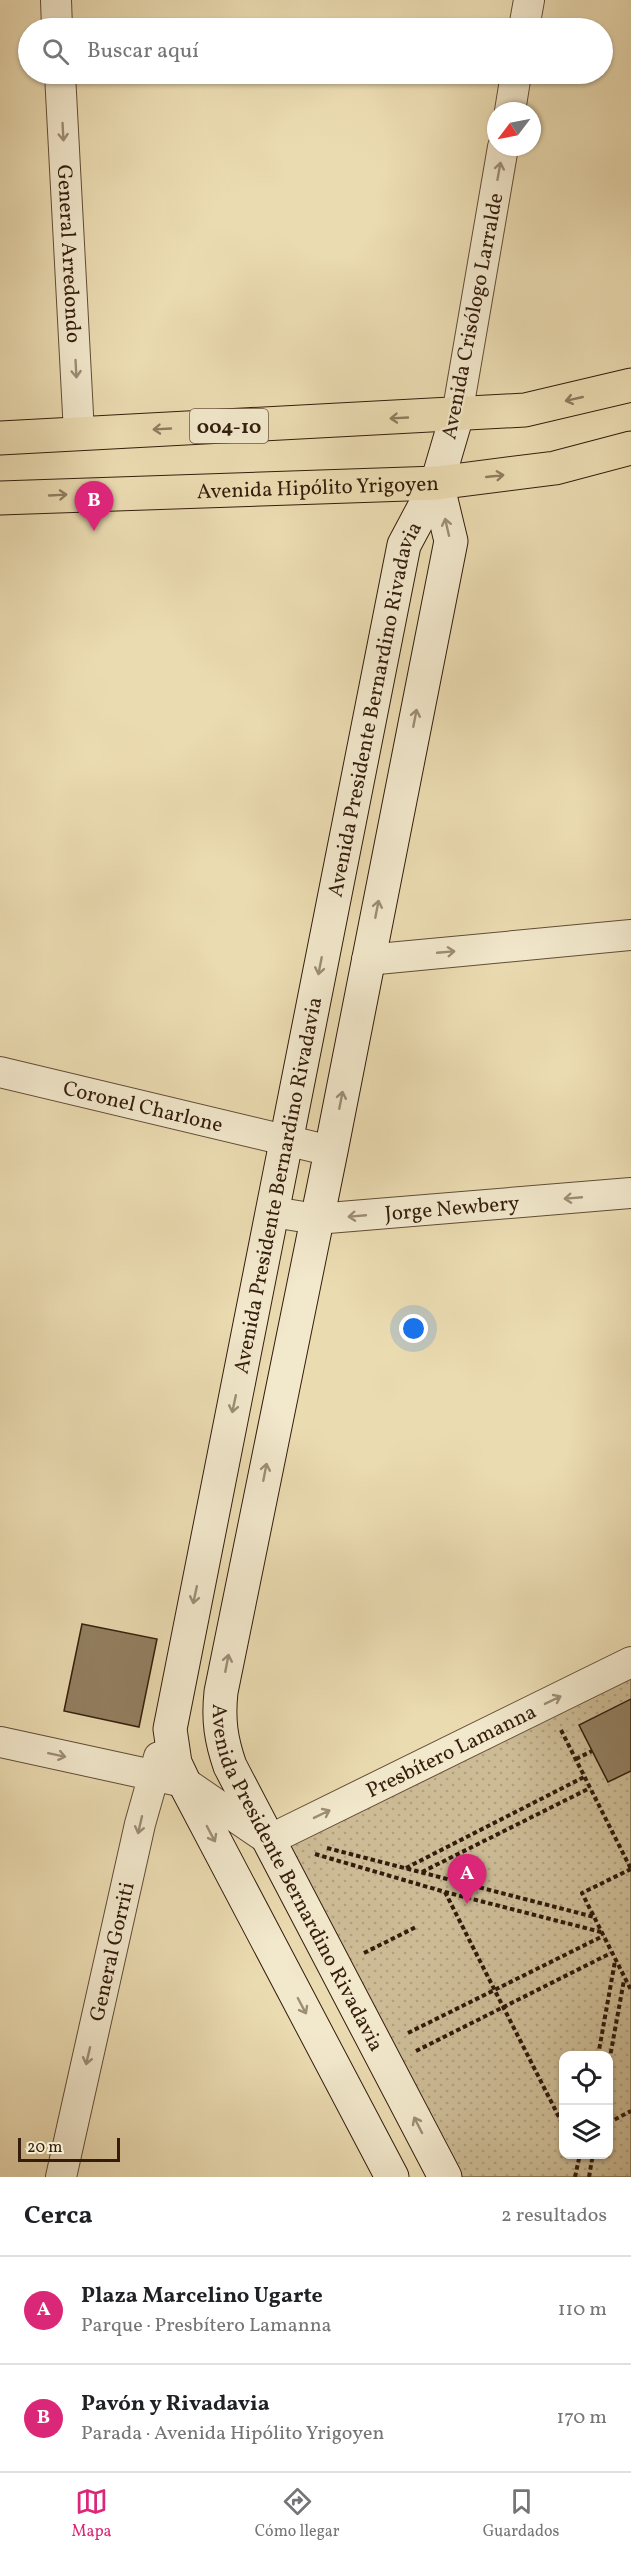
<!DOCTYPE html>
<html lang="es">
<meta charset="utf-8">
<style>
body{margin:0;font-family:Vollkorn,serif;background:#f6f6f6;color:#202124}
.controls{position:absolute;right:18px;bottom:18px;display:grid;overflow:hidden;border-radius:12px;box-shadow:0 2px 4px #0004}
.controls button{width:54px;height:54px;display:grid;place-items:center;padding:0;border:0;border-bottom:2px solid #e0e0e0;background:#fff;color:#202124;font:30px sans-serif}
.compass{position:absolute;left:487px;top:102px;width:54px;height:54px;border-radius:50%;background:#fff;box-shadow:0 2px 4px #0004;rotate:238deg}
.scale{position:absolute;left:18px;bottom:15px;width:102px;box-sizing:border-box;padding-left:6px;border:3px solid #341d0d;border-top:0;font-size:16px;line-height:21px;white-space:nowrap;color:#341d0d;-webkit-text-stroke:4px #f2e8cc;paint-order:stroke}
.you{position:absolute;left:414px;top:1329px;width:21px;height:21px;margin:-15px;border:4px solid #fff;border-radius:50%;background:#1a73e8;box-shadow:0 0 0 9px #1a73e833}
.badge{display:grid;place-items:center;width:39px;height:39px;border-radius:50%;background:#db2777;color:#fff;font-size:20px;font-weight:700}
.pin{position:absolute;translate:-50% -50px;filter:drop-shadow(0 2px 3px #0008)}
.pin::after{content:'';position:absolute;top:32px;width:21px;height:18px;background:inherit;clip-path:polygon(0 0,100% 0,50% 100%)}
.list{margin:0;padding:0;list-style:none}
h2{display:flex;justify-content:space-between;align-items:center;height:78px;margin:0;padding:0 24px;font-size:26px}
h2 small{font-size:20px;font-weight:400;color:#757577}
.list li{display:grid;grid-template-columns:39px 1fr auto;gap:18px;align-items:center;box-sizing:border-box;height:108px;padding:0 24px;border-top:2px solid #e0e0e0}
.list b{display:block;font-size:22px;white-space:nowrap}
.list p{margin:0;font-size:20px;white-space:nowrap;color:#757577}
.list em{font-size:20px;font-style:normal;color:#757577}
.icon{flex:none;width:33px;height:33px;fill:none;stroke:currentColor;stroke-width:2;stroke-linecap:round;stroke-linejoin:round}
.map{position:relative;flex:none;width:631px;height:2177px;overflow:hidden}
.search{position:absolute;background:#fff;box-shadow:0 2px 4px #0004;left:18px;right:18px;top:18px;height:66px;display:flex;align-items:center;gap:15px;box-sizing:border-box;padding:0 21px;border-radius:33px;color:#757577;font-size:22px}
.sheet{height:294px;background:#fff}
nav{display:flex;justify-content:space-around;align-items:center;box-sizing:border-box;height:84px;border-top:2px solid #e0e0e0;background:#fff;font-size:16px;color:#757577}
nav a{display:grid;justify-items:center;gap:3px}
nav .on{color:#db2777}
.map>svg:first-child{display:block}
.park{fill:url(#park-dots);stroke:#806c51;stroke-width:1.5;fill-rule:evenodd}
.building{fill:#938062;stroke:#341d0d;stroke-width:1.5}
.lines{fill:none;stroke-linecap:round;stroke-linejoin:round}
.street-casing{stroke:#624c36;stroke-width:32}
.secondary-casing{stroke:#341d0d;stroke-width:35}
.primary-casing{stroke:#341d0d;stroke-width:35}
.path{stroke:#341d0d;stroke-width:4;stroke-dasharray:4.5 3;stroke-linecap:butt}
.street{stroke:#f2e8cc;stroke-width:30}
.secondary{stroke:#f2e8cc;stroke-width:33}
.primary{stroke:#ebdbb1;stroke-width:33}
.oneway{stroke:#9c8d76}
.oneway2{stroke:#907c5f}
.labels{text-anchor:middle;stroke-width:4.5;stroke-linejoin:round;paint-order:stroke}
.shield{fill:#f2e8cc;stroke:#6d5a46;stroke-width:1.5}
.shield-label{font-size:20px;font-weight:bold;fill:#341d0d}
.street-label{font-size:21px;fill:#341d0d;stroke:#f2e8cc}
</style>
<div class="map">
<svg width="631" height="2177" viewBox="0 0 631 2177">
<defs>
<pattern id="park-dots" width="8" height="8" patternUnits="userSpaceOnUse" patternTransform="scale(1.5)"><rect width="8" height="8" fill="#ccbb95"/><path d="M2 2h.1M6 6h.1" fill="none" stroke="#b0a07f" stroke-width="1.8" stroke-linecap="round"/></pattern>
</defs>
<rect width="100%" height="100%" fill="#ebdbb1"/>
<filter id="stains"><feTurbulence type="fractalNoise" baseFrequency=".00333" numOctaves="4"/><feColorMatrix values="0 0 0 0 .2 0 0 0 0 .09 0 0 0 0 .02 0 0 0 .5 -.17"/></filter>
<radialGradient id="worn" r=".72"><stop offset=".6" stop-color="#630" stop-opacity="0"/><stop offset="1" stop-color="#630" stop-opacity=".3"/></radialGradient>
<path class="park" d="M631 1662V2177H445L269 1840ZM564 2056H608V2154H564Z"/>
<g class="building">
<path d="M82 1624 157 1639 139 1727 64 1711Z"/>
<path d="M631 1699V1771L608 1782 579 1725Z"/>
</g>
<g class="lines">
<g class="street-casing">
<g id="street">
<path d="M56 0 57 28"/>
<path d="M524 28 529 0"/>
<path id="s1" d="M60 74 79 433"/>
<path d="M510 111 516 74"/>
<path d="M457 415 503 147"/>
<path d="M367 960 631 935"/>
<path id="s2" d="M0 1072 331 1151"/>
<path id="s3" d="M273 1212 316 1219 631 1193"/>
<path id="s4" d="M0 1742 184 1782 269 1840 631 1662"/>
<path id="s5" d="M61 2177 140 1824 159 1757"/>
</g>
</g>
<g class="secondary-casing">
<g id="secondary">
<path id="s6" d="M437 483 451 541 331 1151 221 1692C218 1720 221 1740 230 1766L445 2177"/>
<path id="s7" d="M392 2177 184 1782 175 1763 170 1729 404 545 437 483 457 415"/>
</g>
</g>
<g class="primary-casing">
<g id="primary">
<path d="M0 438 525 410 631 385"/>
<path id="s8" d="M0 498 437 483 555 468 631 448"/>
</g>
</g>
<g class="path">
<path d="M561 1730 631 1869"/>
<path d="M576 1759 592 1751"/>
<path d="M327 1848 594 1917"/>
<path d="M315 1854 445 1892 601 1932"/>
<path d="M406 1868 584 1777"/>
<path d="M631 1869 582 1893 631 1990"/>
<path d="M422 1872 590 1788"/>
<path d="M445 1892 564 2127"/>
<path d="M364 1953 416 1927"/>
<path d="M408 2033 603 1936"/>
<path d="M416 2051 611 1953"/>
<path d="M598 2056 615 1961"/>
<path d="M608 2068 624 1980"/>
<path d="M608 2123 631 2111"/>
<path d="M575 2177 580 2154"/>
<path d="M589 2177 593 2154"/>
</g>
<use href="#street" class="street"/>
<use href="#secondary" class="secondary"/>
<use href="#primary" class="primary"/>
</g>
<defs><path id="oneway-shaft" d="M-6 0H5M1.5-3L5.5 0L1.5 3" fill="none" stroke-width="1.6" stroke-linecap="round" stroke-linejoin="round" transform="scale(1.5)"/></defs>
<g class="oneway">
<use href="#oneway-shaft" transform="translate(63 132) rotate(87)"/>
<use href="#oneway-shaft" transform="translate(499 171) rotate(-80)"/>
<use href="#oneway-shaft" transform="translate(76 369) rotate(87)"/>
<use href="#oneway-shaft" transform="translate(447 527) rotate(-103)"/>
<use href="#oneway-shaft" transform="translate(415 718) rotate(-79)"/>
<use href="#oneway-shaft" transform="translate(377 909) rotate(-79)"/>
<use href="#oneway-shaft" transform="translate(446 952) rotate(-5)"/>
<use href="#oneway-shaft" transform="translate(320 966) rotate(101)"/>
<use href="#oneway-shaft" transform="translate(341 1100) rotate(-79)"/>
<use href="#oneway-shaft" transform="translate(573 1198) rotate(175)"/>
<use href="#oneway-shaft" transform="translate(357 1216) rotate(175)"/>
<use href="#oneway-shaft" transform="translate(234 1404) rotate(102)"/>
<use href="#oneway-shaft" transform="translate(265 1472) rotate(-79)"/>
<use href="#oneway-shaft" transform="translate(195 1595) rotate(102)"/>
<use href="#oneway-shaft" transform="translate(227 1663) rotate(-79)"/>
<use href="#oneway-shaft" transform="translate(553 1700) rotate(-26)"/>
<use href="#oneway-shaft" transform="translate(57 1755) rotate(12)"/>
<use href="#oneway-shaft" transform="translate(322 1814) rotate(-26)"/>
<use href="#oneway-shaft" transform="translate(140 1825) rotate(103)"/>
<use href="#oneway-shaft" transform="translate(211 1834) rotate(62)"/>
<use href="#oneway-shaft" transform="translate(302 2006) rotate(62)"/>
<use href="#oneway-shaft" transform="translate(88 2056) rotate(103)"/>
<use href="#oneway-shaft" transform="translate(418 2125) rotate(-117)"/>
</g>
<g class="oneway2">
<use href="#oneway-shaft" transform="translate(574 399) rotate(167)"/>
<use href="#oneway-shaft" transform="translate(399 418) rotate(177)"/>
<use href="#oneway-shaft" transform="translate(162 429) rotate(177)"/>
<use href="#oneway-shaft" transform="translate(495 476) rotate(-6)"/>
<use href="#oneway-shaft" transform="translate(58 495) rotate(-3)"/>
</g>
<g class="labels">
<rect class="shield" x="190" y="409" width="78" height="34" rx="4.5"/>
<g class="shield-label">
<text x="229" y="433">004-10</text>
</g>
<g class="street-label">
<text dy="7" stroke="none"><textPath href="#s1" startOffset="180">General Arredondo</textPath></text>
<text transform="translate(472 316) rotate(-79)" y="7">Avenida Crisólogo Larralde</text>
<text dy="7" stroke="none"><textPath href="#s8" startOffset="318">Avenida Hipólito Yrigoyen</textPath></text>
<text dy="7" stroke="none"><textPath href="#s7" startOffset="1542">Avenida Presidente Bernardino Rivadavia</textPath></text>
<text dy="7" stroke="none"><textPath href="#s2" startOffset="147">Coronel Charlone</textPath></text>
<text dy="7" stroke="none"><textPath href="#s7" startOffset="1056">Avenida Presidente Bernardino Rivadavia</textPath></text>
<text dy="7" stroke="none"><textPath href="#s3" startOffset="180">Jorge Newbery</textPath></text>
<text dy="7" stroke="none"><textPath href="#s4" startOffset="494">Presbítero Lamanna</textPath></text>
<text dy="7" stroke="none"><textPath href="#s6" startOffset="1437">Avenida Presidente Bernardino Rivadavia</textPath></text>
<text dy="7" stroke="none"><textPath href="#s5" startOffset="231">General Gorriti</textPath></text>
</g>
</g>
<rect width="100%" height="100%" filter="url(#stains)"/>
<rect width="100%" height="100%" fill="url(#worn)"/>
</svg>
<div class="controls">
<button><svg class="icon" aria-label="locate" viewBox="0 0 24 24"><circle cx="12" cy="12" r="6"/><path d="M12 2v4M12 18v4M2 12h4M18 12h4"/></svg></button>
<button><svg class="icon" aria-label="layers" viewBox="0 0 24 24"><path d="M12 4l9 5-9 5-9-5zM3 14l9 5 9-5"/></svg></button>
</div>
<svg class="compass" viewBox="-18 -18 36 36"><path d="M0-13l5 13h-10z" fill="#e53935"/><path d="M0 13l5-13h-10z" fill="#757577"/></svg>
<div class="scale">20 m</div>
<div class="you"></div>
<div class="pin badge" style="left:467px;top:1904px">A</div>
<div class="pin badge" style="left:94px;top:531px">B</div>
<div class="search"><svg class="icon" aria-label="search" viewBox="0 0 24 24"><circle cx="10" cy="10" r="6"/><path d="M15 15l6 6"/></svg>Buscar aquí</div>
</div>
<section class="sheet">
<h2>Cerca<small>2 resultados</small></h2>
<ul class="list">
<li><span class="badge">A</span><div><b>Plaza Marcelino Ugarte</b><p>Parque · Presbítero Lamanna</p></div><em>110 m</em></li>
<li><span class="badge">B</span><div><b>Pavón y Rivadavia</b><p>Parada · Avenida Hipólito Yrigoyen</p></div><em>170 m</em></li>
</ul>
</section>
<nav>
<a class="on"><svg class="icon" aria-label="map" viewBox="0 0 24 24"><path d="M3 6l6-2 6 2 6-2v14l-6 2-6-2-6 2zM9 4v14M15 6v14"/></svg>Mapa</a>
<a><svg class="icon" aria-label="directions" viewBox="0 0 24 24"><path d="M12 3l9 9-9 9-9-9zM9 14v-3h6M13 9l2 2-2 2"/></svg>Cómo llegar</a>
<a><svg class="icon" aria-label="saved" viewBox="0 0 24 24"><path d="M7 4h10v16l-5-4-5 4z"/></svg>Guardados</a>
</nav>
